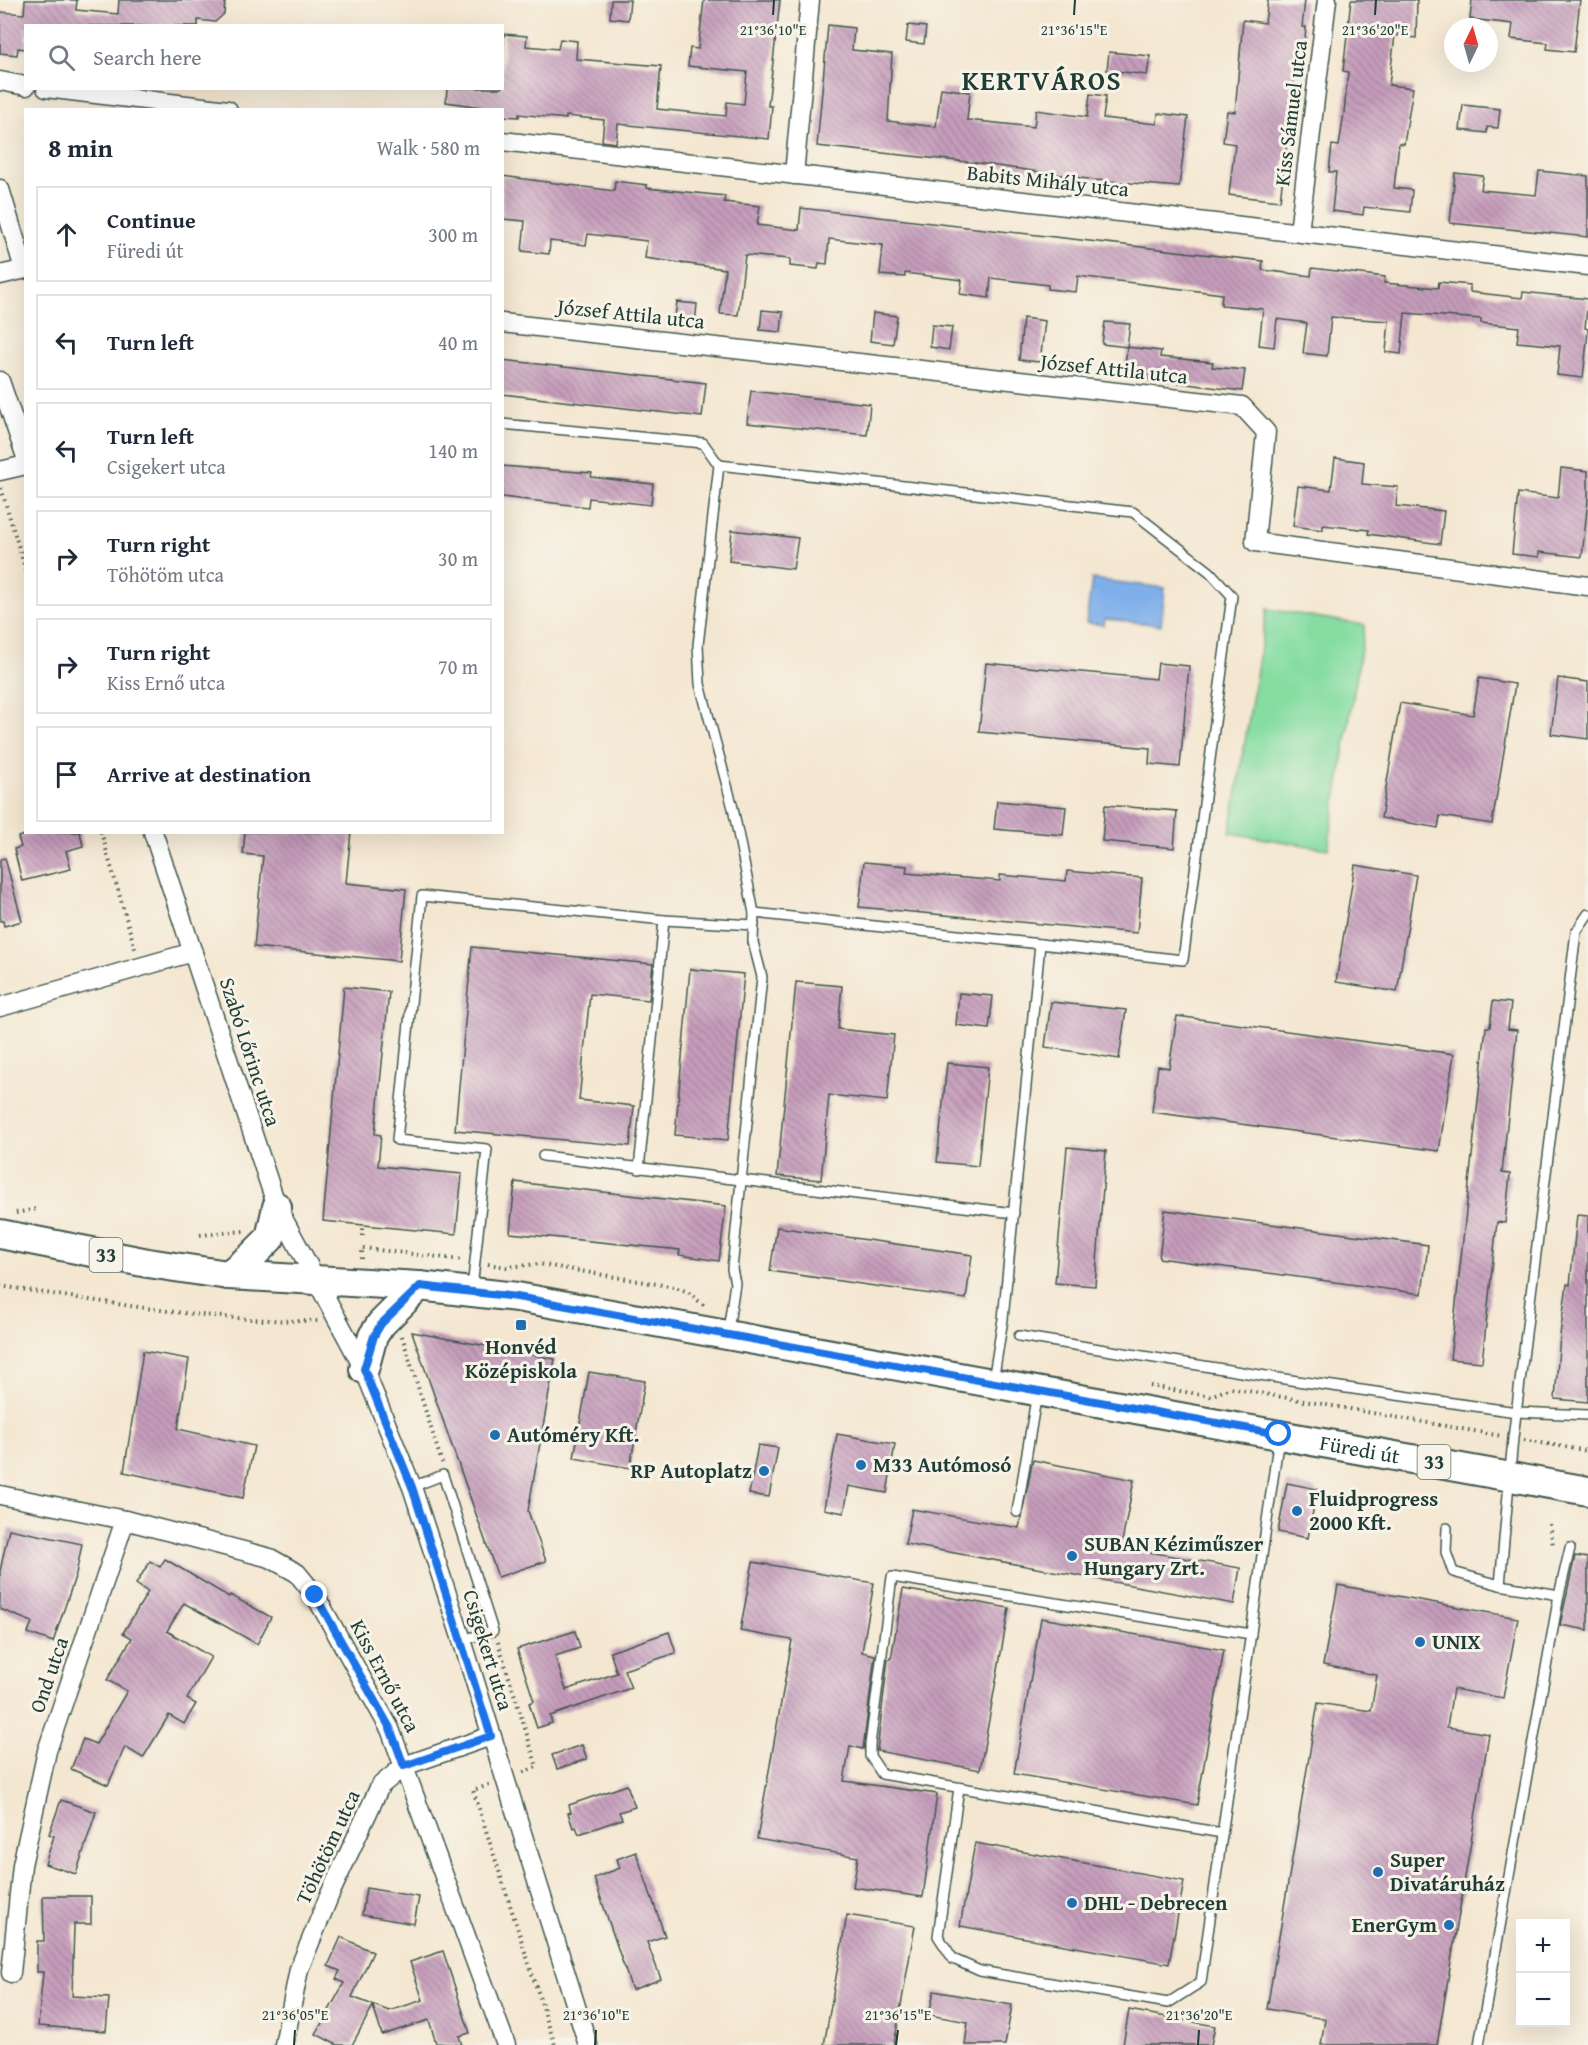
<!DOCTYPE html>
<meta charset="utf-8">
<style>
body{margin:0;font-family:"Gentium Book Plus",serif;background:#f6f6f7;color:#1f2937}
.controls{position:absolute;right:18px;bottom:18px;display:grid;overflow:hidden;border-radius:0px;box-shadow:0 6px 24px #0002}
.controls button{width:54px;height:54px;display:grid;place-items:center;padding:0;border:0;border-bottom:2px solid #e0e1e3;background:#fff;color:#1f2937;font:30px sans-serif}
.compass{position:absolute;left:1444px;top:18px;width:54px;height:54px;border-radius:50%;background:#fff;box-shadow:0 6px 24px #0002;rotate:5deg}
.stop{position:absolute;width:18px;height:18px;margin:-14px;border:4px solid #1a73e8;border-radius:50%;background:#fff}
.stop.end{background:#1a73e8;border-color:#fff;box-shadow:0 2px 6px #0008}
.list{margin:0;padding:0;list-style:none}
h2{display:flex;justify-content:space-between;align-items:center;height:78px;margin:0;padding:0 24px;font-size:26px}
h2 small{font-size:20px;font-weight:400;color:#747a83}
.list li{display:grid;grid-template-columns:39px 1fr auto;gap:18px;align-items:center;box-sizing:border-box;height:96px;margin:0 12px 12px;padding:0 12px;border:2px solid #e0e1e3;border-radius:0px}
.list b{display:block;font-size:22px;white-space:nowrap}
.list p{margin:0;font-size:20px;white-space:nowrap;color:#747a83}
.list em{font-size:20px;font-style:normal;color:#747a83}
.icon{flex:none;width:33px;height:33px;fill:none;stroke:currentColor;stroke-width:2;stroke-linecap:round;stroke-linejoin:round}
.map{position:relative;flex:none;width:1588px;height:2045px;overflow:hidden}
.search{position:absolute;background:#fff;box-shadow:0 6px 24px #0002;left:24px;top:24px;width:480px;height:66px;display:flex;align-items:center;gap:15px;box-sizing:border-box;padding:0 21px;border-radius:0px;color:#747a83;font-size:22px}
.panel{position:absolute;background:#fff;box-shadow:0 6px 24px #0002;left:24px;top:108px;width:480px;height:726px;border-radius:0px}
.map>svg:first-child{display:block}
.pitch{fill:#86dda2;stroke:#528d6b;stroke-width:1.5}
.water{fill:#7fafea;stroke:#4f768f;stroke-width:1.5}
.building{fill:url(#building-back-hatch)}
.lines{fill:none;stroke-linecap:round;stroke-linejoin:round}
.service-casing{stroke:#3f564c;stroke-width:12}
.minor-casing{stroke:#3f564c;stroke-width:21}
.primary-casing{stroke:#3f564c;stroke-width:32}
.path{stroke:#3f564c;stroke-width:4;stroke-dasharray:1.5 4.5;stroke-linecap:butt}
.service{stroke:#fff;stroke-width:9}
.minor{stroke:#fff;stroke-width:18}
.primary{stroke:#fff;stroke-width:28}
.route{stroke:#1a73e8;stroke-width:8}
.ticks{fill:none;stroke:#1f3d34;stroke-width:2}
.poi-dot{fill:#1f6fb2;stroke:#f7f3e8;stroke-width:2}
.labels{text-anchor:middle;stroke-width:6;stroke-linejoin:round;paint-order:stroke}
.shield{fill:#f7f3e8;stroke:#60746a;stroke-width:1.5}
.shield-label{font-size:20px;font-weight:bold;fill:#1f3d34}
.street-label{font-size:21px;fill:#1f3d34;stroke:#f7f3e8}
.poi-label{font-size:21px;font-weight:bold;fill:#1f3d34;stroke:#f7f3e8;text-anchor:start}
.district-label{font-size:27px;font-weight:bold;letter-spacing:1.5px;fill:#1f3d34;stroke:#f7f3e8}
.ticks-label{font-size:15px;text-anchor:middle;fill:#1f3d34;stroke:#f7f3e8;stroke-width:6;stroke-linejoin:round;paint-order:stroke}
</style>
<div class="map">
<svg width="1588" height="2045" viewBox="0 0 1588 2045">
<defs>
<pattern id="building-back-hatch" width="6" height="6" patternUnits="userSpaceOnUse" patternTransform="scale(1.5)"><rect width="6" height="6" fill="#c69dbc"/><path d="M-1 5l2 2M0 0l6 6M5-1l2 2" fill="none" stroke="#a0819a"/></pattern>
</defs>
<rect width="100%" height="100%" fill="#f7f3e8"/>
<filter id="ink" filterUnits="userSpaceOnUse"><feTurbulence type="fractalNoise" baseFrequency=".0167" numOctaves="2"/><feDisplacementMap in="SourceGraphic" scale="12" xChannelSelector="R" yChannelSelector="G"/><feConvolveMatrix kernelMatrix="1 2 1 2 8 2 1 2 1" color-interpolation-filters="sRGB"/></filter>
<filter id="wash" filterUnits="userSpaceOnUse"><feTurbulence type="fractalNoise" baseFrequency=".008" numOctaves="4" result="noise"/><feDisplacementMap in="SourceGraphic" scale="24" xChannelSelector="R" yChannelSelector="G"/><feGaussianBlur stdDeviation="1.35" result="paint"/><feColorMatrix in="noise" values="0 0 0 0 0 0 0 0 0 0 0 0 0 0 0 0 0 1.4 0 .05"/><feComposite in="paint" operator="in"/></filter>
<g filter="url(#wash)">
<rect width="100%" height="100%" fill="#f4e7d1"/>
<path class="pitch" d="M1267 609 1365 625 1328 849 1230 833Z"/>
<path class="water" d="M1092 579 1165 588 1161 625 1105 619 1104 625 1086 623Z"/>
<g id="blocks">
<g class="building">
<path d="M25 0H77L76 10 118 14 119 0H225L224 14 215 22 198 20V26H26V49L18 48 17 55 0 53V12L24 14Z"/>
<path d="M611 0H630L628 20 610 18Z"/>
<path d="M704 0H780L768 106H772L769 139 618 124 616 143 602 141 604 120 566 116V119L519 114V117L502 116V110L446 102 447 88H502L504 34 527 36 526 46 558 49 560 39 577 41 576 59 661 66 657 109 726 116 727 102 744 104 747 72 688 66 690 48 698 49Z"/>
<path d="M1268 0H1305L1302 27H1306L1303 58 1297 57 1280 201 1229 195 1235 144 1223 142 1227 111 1235 112 1243 20 1265 23Z"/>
<path d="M1351 0H1417L1416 38 1395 35 1389 85 1413 88 1404 144 1399 143 1394 188 1412 190 1410 212 1364 207 1363 215 1332 211 1336 172H1329L1332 145 1339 146 1344 113 1348 72 1343 71Z"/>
<path d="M1472 0H1580L1574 52 1547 49 1548 43 1511 39 1513 24 1470 19Z"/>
<path d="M828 25 854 28 852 50 892 54 888 121 936 127 941 88 970 92 967 120 1034 127 1036 110 1087 117 1090 94 1106 96 1103 118 1157 124 1158 113 1188 117 1179 187 1095 180 977 163 817 146Z"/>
<path d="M908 25 926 27 924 44 906 42Z"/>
<path d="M1109 52 1150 56 1147 75 1107 70Z"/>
<path d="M1463 105 1500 109 1498 128 1487 127V133L1460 130Z"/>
<path d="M1539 171 1588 176V237L1450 223 1455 173 1483 176 1481 190 1536 195Z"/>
<path d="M502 176 614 191 615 181 647 185V188L725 196 724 202 760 206 757 225 799 230 801 208 1263 261 1262 270 1311 276 1312 268 1385 277 1384 283 1438 288 1439 282 1470 285V292L1522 298 1523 292 1588 299 1585 328 1588 329V332L1583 378 1557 375 1560 346 1517 342 1519 327 1481 323V319L1405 313 1401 354 1386 352 1389 321 1331 317 1327 356 1303 353 1307 323 1277 319 1274 347 1259 345 1263 309 1221 305 1222 294 1078 276 1076 292 1048 289V285L991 278 989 298 960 294 962 280 905 273V277L880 275 883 245 829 239 827 264 819 263 818 269 790 266V259L745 255 738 315 720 314 725 269 645 258 647 241 588 234 586 245 550 241 549 254 522 251 525 221 502 219Z"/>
<path d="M677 302 697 304 695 325 674 323Z"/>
<path d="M762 310 783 312 781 332 760 330Z"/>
<path d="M873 313 897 316 893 344 870 341Z"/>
<path d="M1023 318 1045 321 1040 362 1019 360Z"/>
<path d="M1105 322 1130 324 1127 347 1102 344Z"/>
<path d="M932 325 952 327 949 350 930 347Z"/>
<path d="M1127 347 1161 351 1160 357 1213 362 1212 367 1245 370 1242 391 1124 376Z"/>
<path d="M502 360 706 383 702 417 502 394Z"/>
<path d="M751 391 870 404 867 435 747 423Z"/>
<path d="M1335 458 1364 462 1362 484 1398 487 1396 506 1444 511 1440 544 1368 534 1369 530 1323 525V530L1293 526 1298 486 1331 490Z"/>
<path d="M502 466 592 473 591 477 653 484 651 505 589 498 588 507 502 497Z"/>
<path d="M1561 468 1588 471V500L1582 557 1539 552V557L1512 554 1518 493 1558 498Z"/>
<path d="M732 530 798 538 793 569 729 561Z"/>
<path d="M986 663 1156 679 1158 663 1189 666 1180 767 1149 764 1150 748 979 732Z"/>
<path d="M1479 678 1515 684 1492 824 1440 816 1438 828 1381 818 1400 703 1473 715Z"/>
<path d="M1558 678 1588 682V739L1551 734Z"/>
<path d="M997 801 1066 807 1063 835 994 829Z"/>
<path d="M1105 805 1177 811 1174 848 1102 841Z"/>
<path d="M34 832H80L83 846 66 851 71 869 22 881 14 849 21 847 18 837Z"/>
<path d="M245 832H351L346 883 406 889 399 961 254 947 263 856 243 854Z"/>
<path d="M5 858 22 921 4 926 3 921H0V859Z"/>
<path d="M864 862 907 866 906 873 1000 881V875L1066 881 1067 871 1142 878 1137 933 859 907Z"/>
<path d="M1355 865 1416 875 1397 992 1336 982Z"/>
<path d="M472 947 653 964 649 1000 590 994 579 1100 634 1106 630 1146 455 1130Z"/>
<path d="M690 969 744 974 728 1140 675 1135Z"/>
<path d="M796 982 842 986 838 1029 894 1035 887 1101 829 1095 821 1180 777 1176Z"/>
<path d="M344 987 389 992 375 1134 381 1135 378 1166 462 1174 456 1234 323 1221Z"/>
<path d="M959 993 993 996 989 1029 956 1025Z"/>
<path d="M1493 1001 1511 1003 1508 1029 1517 1030 1502 1173 1510 1174 1505 1223 1497 1222 1482 1362 1450 1359 1486 1027H1490Z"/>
<path d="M1051 1002 1126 1010 1119 1059 1045 1047Z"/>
<path d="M1177 1016 1454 1054 1439 1151 1152 1112 1158 1066 1169 1068Z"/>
<path d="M947 1063 988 1067 978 1166 937 1162Z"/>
<path d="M1067 1147 1106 1151 1095 1286 1055 1283Z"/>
<path d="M515 1182 726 1206 719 1261 679 1255 680 1250 510 1233Z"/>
<path d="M1165 1210 1428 1245 1422 1294 1159 1258Z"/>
<path d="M1577 1215 1588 1216V1402L1555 1399 1560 1335 1567 1284 1570 1285Z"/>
<path d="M777 1227 972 1255 966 1299 770 1271Z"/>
<path d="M412 1332 555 1359 528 1511 546 1561 498 1577Z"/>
<path d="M143 1351 189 1359 178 1429 254 1446 243 1498 124 1472Z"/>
<path d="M589 1372 645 1381 630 1468 574 1458Z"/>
<path d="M837 1434 895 1444 887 1493 849 1486 844 1513 824 1509Z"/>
<path d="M758 1445 778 1448 769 1497 749 1494Z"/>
<path d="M1033 1460 1134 1480 1121 1547 1240 1568 1234 1604 905 1544 912 1509 1019 1528Z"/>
<path d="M1287 1483 1317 1489 1308 1538 1278 1532Z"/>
<path d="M9 1529 82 1544 76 1574 53 1642 28 1633 32 1622 0 1609V1571Z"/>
<path d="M1575 1556 1588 1558V1630L1560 1625Z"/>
<path d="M165 1559 229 1597 230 1595 271 1617 257 1644 184 1603 167 1631 211 1657 187 1699 196 1704 184 1724 169 1715 143 1758 125 1747 108 1785 71 1769 83 1739 96 1744 127 1691 107 1680 132 1638 123 1633 148 1592 136 1584 150 1561 160 1567Z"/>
<path d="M753 1562 874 1583 862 1652 875 1655 863 1749 850 1746 844 1781 937 1794 923 1897 853 1887 858 1857 757 1839 792 1640 740 1631Z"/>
<path d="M1338 1585 1518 1618 1503 1698 1453 1689 1447 1727 1489 1734 1437 2045H1321L1325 2019 1267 2009 1318 1703 1371 1711 1377 1675 1323 1665Z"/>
<path d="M903 1589 1009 1608 980 1770 877 1751 888 1659H891Z"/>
<path d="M1041 1618 1224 1650 1197 1805 1014 1774Z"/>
<path d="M575 1631 580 1648 555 1656 566 1690 617 1673 610 1652 669 1632 676 1653 624 1670 631 1688 550 1716 552 1723 537 1728 529 1703 534 1701 517 1649Z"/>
<path d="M582 1745 587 1759 557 1769 552 1755Z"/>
<path d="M627 1785 635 1807 619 1812 622 1819 579 1834 576 1827 573 1828 568 1813 571 1812 569 1805Z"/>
<path d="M61 1800 96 1812 76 1874 45 1864 54 1836 49 1834Z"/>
<path d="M975 1843 1184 1881 1169 1964 960 1926Z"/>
<path d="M636 1852 665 1936 647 1942 661 1979 632 1990 594 1878 620 1868 617 1859Z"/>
<path d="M366 1888 419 1897 414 1924 362 1915Z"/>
<path d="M43 1896H91V1924H74L72 1996 109 1998 106 2031 38 2026 43 1972H37V1941H44Z"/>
<path d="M847 1915 915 1926 894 2045H824Z"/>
<path d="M341 1937 373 1952 352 1997 389 2011 423 2000 410 1962 443 1951 470 2033 459 2036 462 2045 436 2043 429 2020 382 2035 373 2006 352 2045H337L316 2034 344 1983 336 1979 340 1971 328 1966Z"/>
<path d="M934 1991 1012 2005 1005 2045H965L968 2022 929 2015Z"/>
<path d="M1129 2010 1215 2026 1211 2045H1123Z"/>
</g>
</g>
</g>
<g filter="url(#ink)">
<use href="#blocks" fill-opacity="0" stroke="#3f564c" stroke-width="1.5"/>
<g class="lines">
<g class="service-casing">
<g id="service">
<path d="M502 424 703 443 719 465"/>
<path d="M754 913 733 808 700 684 698 645 719 465 1133 512 1210 572 1232 596 1183 960 1040 944"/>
<path d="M543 1156 1014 1213"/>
<path d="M639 1169 664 920"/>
<path d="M472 1289 487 1149 397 1140 422 896 664 920 754 925"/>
<path d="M728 1331 735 1283 732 1269 762 977 753 942 754 913 1040 944 1003 1319 993 1381"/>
<path d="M1019 1336 1297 1381 1517 1412 1588 1415"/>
<path d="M412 1487 443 1475 493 1631 462 1640"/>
<path d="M1017 1512 1037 1393"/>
<path d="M1447 1528 1446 1552 1453 1572 1500 1585"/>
<path d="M1559 1595 1570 1548"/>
<path d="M959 1788 938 1936 953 1959 980 1971 1168 2003 1201 1982 1279 1437"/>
<path d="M1222 1833 882 1774 870 1756V1745L892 1577 1251 1634"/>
<path d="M1479 2045 1559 1595 1500 1585 1513 1438 1576 932 1588 914"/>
</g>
</g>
<g class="minor-casing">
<g id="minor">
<path d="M0 81 26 86"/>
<path d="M46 88 228 110"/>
<path d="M502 141 1588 266"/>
<path d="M794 175 810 0"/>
<path d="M0 189 24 269"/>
<path d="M1299 232 1327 0"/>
<path d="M0 275 26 269"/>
<path d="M502 323 1242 406 1266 432 1255 542 1588 586"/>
<path d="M0 381 26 457"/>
<path d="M0 471 26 465"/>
<path d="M153 832 277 1207 364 1369 412 1487 462 1640 588 2045"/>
<path d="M0 1007 193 952"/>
<path d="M0 1495 125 1520 270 1558 297 1573 315 1595 390 1729 506 2045"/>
<path d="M11 1973 22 1865 47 1751 125 1520"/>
<path d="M284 2045 299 1969 330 1894 380 1786 404 1766 491 1736"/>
</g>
</g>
<g class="primary-casing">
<g id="primary">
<path id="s1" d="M0 1234 148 1263 228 1275 419 1286 517 1297 1588 1491"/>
<path d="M228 1275 251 1257 270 1238 277 1207"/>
<path d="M364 1369 373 1336 381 1324 419 1286"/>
</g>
</g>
<g class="path">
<path d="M1 488 26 571"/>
<path d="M101 832 136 952"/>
<path d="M16 1213 36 1209"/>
<path d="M200 1235 244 1231"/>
<path d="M363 1236V1225"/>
<path d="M362 1259V1248L463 1260"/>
<path d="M488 1264 506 1267 539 1264 675 1287 688 1292 706 1307"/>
<path d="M0 1286C106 1302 212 1322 319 1321"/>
<path d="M402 1336 442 1463"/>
<path d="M1150 1386 1210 1396 1231 1388 1502 1436"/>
<path d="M1524 1440 1588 1451"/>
<path d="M1550 1524 1553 1546"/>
<path d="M498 1642 537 1767 521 1773"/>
<path d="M489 1785 473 1790 555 2045"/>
</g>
<use href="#service" class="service"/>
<use href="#minor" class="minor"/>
<use href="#primary" class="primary"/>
</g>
</g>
<g class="lines" filter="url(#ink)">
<path class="route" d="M315 1595 390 1728 404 1766 491 1736 412 1487 364 1369 374 1336 381 1324 420 1286 517 1297 1279 1434"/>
</g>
<path class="ticks" d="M773 15 774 0M1074 15 1075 0M1375 15 1376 0M294 2045 295 2030M595 2045 596 2030M896 2045 898 2030M1198 2045 1199 2030"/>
<g class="poi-dot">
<rect x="515" y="1319" width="12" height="12" rx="3"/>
<circle cx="495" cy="1435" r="6"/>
<circle cx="861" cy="1465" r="6"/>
<circle cx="764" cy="1471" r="6"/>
<circle cx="1297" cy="1511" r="6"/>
<circle cx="1072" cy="1556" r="6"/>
<circle cx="1420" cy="1642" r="6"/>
<circle cx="1378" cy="1872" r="6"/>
<circle cx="1072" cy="1903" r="6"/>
<circle cx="1449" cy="1925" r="6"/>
</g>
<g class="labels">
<g class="shield">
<rect x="89.5" y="1238" width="33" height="34" rx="4.5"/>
<rect x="1417.5" y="1445" width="33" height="34" rx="4.5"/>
</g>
<g class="shield-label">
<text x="106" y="1262">33</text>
<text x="1434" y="1469">33</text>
</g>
<g class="street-label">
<text transform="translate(1291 113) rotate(-83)" y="7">Kiss Sámuel utca</text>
<text transform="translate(1048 181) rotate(6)" y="7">Babits Mihály utca</text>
<text transform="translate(631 314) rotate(6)" y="7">József Attila utca</text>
<text transform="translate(1114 369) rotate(6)" y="7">József Attila utca</text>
<text transform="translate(250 1052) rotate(72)" y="7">Szabó Lőrinc utca</text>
<text dy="7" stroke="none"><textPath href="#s1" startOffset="1378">Füredi út</textPath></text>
<text transform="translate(488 1650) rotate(73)" y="7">Csigekert utca</text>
<text transform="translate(49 1675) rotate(-71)" y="7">Ond utca</text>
<text transform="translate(385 1676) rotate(62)" y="7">Kiss Ernő utca</text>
<text transform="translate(328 1847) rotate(-65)" y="7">Töhötöm utca</text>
</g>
<g class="poi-label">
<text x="521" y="1354" text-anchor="middle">Honvéd<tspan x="521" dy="24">Középiskola</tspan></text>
<text x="507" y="1442">Autóméry Kft.</text>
<text x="873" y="1472">M33 Autómosó</text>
<text x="752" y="1478" text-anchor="end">RP Autoplatz</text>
<text x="1309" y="1506">Fluidprogress<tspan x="1309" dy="24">2000 Kft.</tspan></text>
<text x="1084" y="1551">SUBAN Kéziműszer<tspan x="1084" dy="24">Hungary Zrt.</tspan></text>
<text x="1432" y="1649">UNIX</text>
<text x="1390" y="1867">Super<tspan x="1390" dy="24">Divatáruház</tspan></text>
<text x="1084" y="1910">DHL - Debrecen</text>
<text x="1437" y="1932" text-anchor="end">EnerGym</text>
</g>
<g class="district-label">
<text x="1042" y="90">KERTVÁROS</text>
</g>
</g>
<g class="ticks-label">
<text x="773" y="35">21°36'10"E</text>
<text x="1074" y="35">21°36'15"E</text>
<text x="1375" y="35">21°36'20"E</text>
<text x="295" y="2020">21°36'05"E</text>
<text x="596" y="2020">21°36'10"E</text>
<text x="898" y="2020">21°36'15"E</text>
<text x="1199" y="2020">21°36'20"E</text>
</g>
</svg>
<div class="controls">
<button>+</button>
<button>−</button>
</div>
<svg class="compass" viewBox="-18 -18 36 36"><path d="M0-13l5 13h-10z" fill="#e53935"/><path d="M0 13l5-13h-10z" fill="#747a83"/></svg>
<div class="stop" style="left:1279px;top:1434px"></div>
<div class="stop end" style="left:315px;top:1595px"></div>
<div class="search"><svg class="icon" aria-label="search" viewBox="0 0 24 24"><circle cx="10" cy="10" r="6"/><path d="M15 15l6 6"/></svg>Search here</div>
<section class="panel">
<h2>8 min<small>Walk · 580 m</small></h2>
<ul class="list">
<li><svg class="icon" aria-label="ahead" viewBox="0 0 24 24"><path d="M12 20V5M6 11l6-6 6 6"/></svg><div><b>Continue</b><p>Füredi út</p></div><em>300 m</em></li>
<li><svg class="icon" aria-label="left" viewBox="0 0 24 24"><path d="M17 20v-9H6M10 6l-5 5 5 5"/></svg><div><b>Turn left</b></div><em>40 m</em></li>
<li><svg class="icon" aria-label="left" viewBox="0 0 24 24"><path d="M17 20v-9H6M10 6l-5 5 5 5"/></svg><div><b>Turn left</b><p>Csigekert utca</p></div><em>140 m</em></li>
<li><svg class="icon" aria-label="right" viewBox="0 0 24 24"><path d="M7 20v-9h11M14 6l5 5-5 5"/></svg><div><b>Turn right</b><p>Töhötöm utca</p></div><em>30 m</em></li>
<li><svg class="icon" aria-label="right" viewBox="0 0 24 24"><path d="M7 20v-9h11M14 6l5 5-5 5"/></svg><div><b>Turn right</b><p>Kiss Ernő utca</p></div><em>70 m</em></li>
<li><svg class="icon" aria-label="arrive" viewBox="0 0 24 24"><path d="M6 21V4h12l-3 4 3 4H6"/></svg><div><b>Arrive at destination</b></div></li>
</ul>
</section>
</div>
